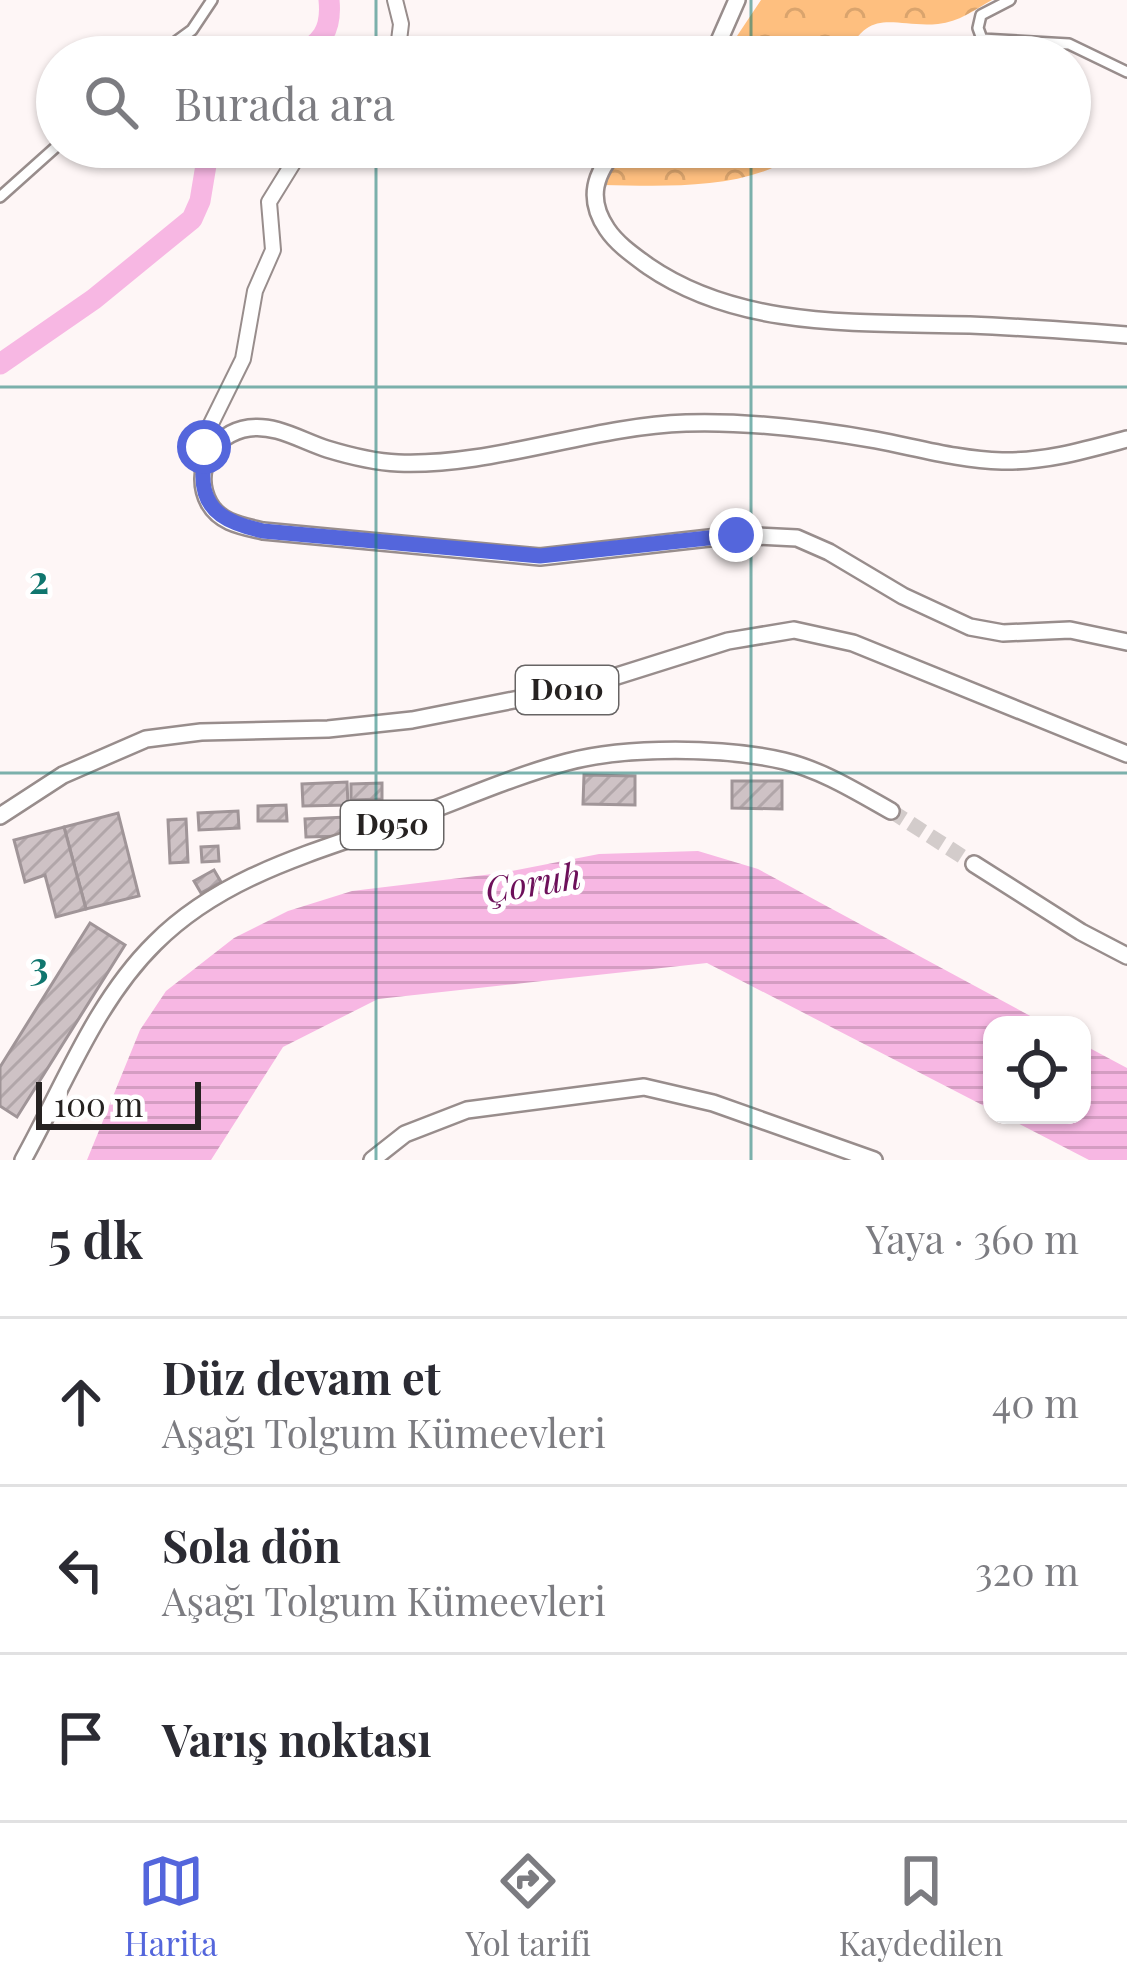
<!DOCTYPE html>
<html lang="tr">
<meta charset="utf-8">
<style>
body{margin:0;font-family:"Playfair Display",serif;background:#f2f2f3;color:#2b2b33}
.controls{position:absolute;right:36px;bottom:36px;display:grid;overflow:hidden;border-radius:24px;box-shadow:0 3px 9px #0004}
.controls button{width:108px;height:108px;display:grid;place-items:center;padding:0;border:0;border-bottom:3px solid #e1e1e2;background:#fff;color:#2b2b33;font:60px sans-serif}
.scale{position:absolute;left:36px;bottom:30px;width:165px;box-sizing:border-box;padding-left:12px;border:6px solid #262221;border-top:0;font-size:33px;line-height:42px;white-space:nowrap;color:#262221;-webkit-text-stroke:9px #fff;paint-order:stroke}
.stop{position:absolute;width:36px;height:36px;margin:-27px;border:9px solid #5466dc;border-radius:50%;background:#fff}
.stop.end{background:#5466dc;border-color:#fff;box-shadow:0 3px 12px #0008}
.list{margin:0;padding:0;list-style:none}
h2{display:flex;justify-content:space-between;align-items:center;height:156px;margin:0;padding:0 48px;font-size:51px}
h2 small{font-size:39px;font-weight:400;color:#7c7c81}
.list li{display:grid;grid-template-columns:78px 1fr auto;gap:36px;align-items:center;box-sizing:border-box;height:168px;padding:0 48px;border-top:3px solid #e1e1e2}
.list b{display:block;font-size:45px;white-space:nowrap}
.list p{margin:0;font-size:39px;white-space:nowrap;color:#7c7c81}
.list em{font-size:39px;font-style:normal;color:#7c7c81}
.icon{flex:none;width:66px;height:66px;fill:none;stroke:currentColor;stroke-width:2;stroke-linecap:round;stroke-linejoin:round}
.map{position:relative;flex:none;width:1127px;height:1160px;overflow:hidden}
.search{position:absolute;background:#fff;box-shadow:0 3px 9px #0004;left:36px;right:36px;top:36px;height:132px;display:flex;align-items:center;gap:30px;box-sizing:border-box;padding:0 42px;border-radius:66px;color:#7c7c81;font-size:45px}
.sheet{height:660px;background:#fff}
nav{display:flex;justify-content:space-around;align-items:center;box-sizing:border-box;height:168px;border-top:3px solid #e1e1e2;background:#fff;font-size:33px;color:#7c7c81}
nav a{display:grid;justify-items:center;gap:6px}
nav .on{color:#5466dc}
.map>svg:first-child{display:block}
.forest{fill:url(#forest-crowns)}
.water{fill:url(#water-rules)}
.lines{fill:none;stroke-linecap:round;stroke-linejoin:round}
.river{stroke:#f7b7e3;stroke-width:21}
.building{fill:url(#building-hatch);stroke:#a09598;stroke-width:3}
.primary-tunnel{stroke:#d3cccb;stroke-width:15;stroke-dasharray:15 8;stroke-linecap:butt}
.street-casing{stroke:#988d8c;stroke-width:14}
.secondary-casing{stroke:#988d8c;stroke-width:18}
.primary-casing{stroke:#988d8c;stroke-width:20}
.street{stroke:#fff;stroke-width:9}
.secondary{stroke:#fff;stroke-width:14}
.primary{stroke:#fff;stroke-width:15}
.route{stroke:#5466dc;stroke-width:15}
.grid{fill:none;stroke:#0f766e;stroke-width:3;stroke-opacity:0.55}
.labels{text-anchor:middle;stroke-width:10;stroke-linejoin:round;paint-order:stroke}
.shield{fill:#fff;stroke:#676464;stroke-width:3}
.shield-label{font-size:30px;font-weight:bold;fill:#262221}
.water-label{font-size:36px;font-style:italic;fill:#6d105a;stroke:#fff}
.grid-label{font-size:39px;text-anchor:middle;font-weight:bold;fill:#0f766e;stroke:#fff;stroke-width:10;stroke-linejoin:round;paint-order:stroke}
</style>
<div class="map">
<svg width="1127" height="1160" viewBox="0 0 1127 1160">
<defs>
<pattern id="forest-crowns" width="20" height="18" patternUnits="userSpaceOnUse" patternTransform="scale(3)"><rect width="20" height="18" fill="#febf7f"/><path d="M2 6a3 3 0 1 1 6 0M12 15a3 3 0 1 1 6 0" fill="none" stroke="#daa46d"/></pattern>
<pattern id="water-rules" width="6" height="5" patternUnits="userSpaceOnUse" patternTransform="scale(3)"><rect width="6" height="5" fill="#f7b7e3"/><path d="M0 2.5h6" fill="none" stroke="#d49dc2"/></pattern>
<pattern id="building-hatch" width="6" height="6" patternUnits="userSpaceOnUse" patternTransform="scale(3)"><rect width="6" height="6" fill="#cec2c5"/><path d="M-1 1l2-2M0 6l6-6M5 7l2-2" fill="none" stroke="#b1a6a9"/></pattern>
</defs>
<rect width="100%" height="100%" fill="#fef6f6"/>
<g class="forest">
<path d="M761 0H992C974 10 959 22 938 24 894 28 869 5 846 57H723Z"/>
<path d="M631 147H801C791 154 781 164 770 169 720 189 656 186 603 185L612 167Z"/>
</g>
<g class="water">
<path d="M698 851 758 869 1047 1025H992V1110L707 963 378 999 283 1047 211 1160H87L140 1030 166 991 234 938 288 911 352 891 501 873 599 854Z"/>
<path d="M1082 1044 1127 1068V1160H1089L1002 1115H1082Z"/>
</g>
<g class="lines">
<g class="river">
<path d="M295 57C322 44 332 30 329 0"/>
<path d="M0 364 94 299 192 219 200 201 209 147"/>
</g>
</g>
<g class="building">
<path d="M584 775 635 776V805L583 804Z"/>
<path d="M732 781H782V809L732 808Z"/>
<path d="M347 782 348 805 303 806 302 784Z"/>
<path d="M382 783V799L351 800V784Z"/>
<path d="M286 805 287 821H258V806Z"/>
<path d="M238 811 239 828 199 830 198 813Z"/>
<path d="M118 813 139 896 86 909 64 827Z"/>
<path d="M346 817V836L306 837 305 819Z"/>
<path d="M186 819 188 862 170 863 168 820Z"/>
<path d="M64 827 86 909 56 917 45 875 25 882 14 840Z"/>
<path d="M218 846 219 861 202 862 201 847Z"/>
<path d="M214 870 221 882 201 893 194 881Z"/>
<path d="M90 923 125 945 17 1117 0 1106V1067Z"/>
</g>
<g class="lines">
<path class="primary-tunnel" d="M891 811 974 864"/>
<g class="street-casing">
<g id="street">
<path d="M1010 0 981 15 978 28 982 39 1069 44 1127 72"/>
<path d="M155 57 192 30 212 0"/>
<path d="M0 197 57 146"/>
</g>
</g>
<g class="secondary-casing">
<g id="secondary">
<path d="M395 0 401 24 397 57"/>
<path d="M208 455 203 440 243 359 255 291 273 250 269 202 303 147"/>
</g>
</g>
<g class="primary-casing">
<g id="primary">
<path d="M712 57 737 0"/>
<path d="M618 147C595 173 586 198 607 229 617 244 633 255 648 266 741 330 861 322 970 325 1022 327 1075 331 1127 335"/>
<path d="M1127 439C1086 450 1045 462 1002 461 960 460 918 448 876 440 814 429 750 421 686 423 591 426 491 467 398 463 374 462 350 456 327 449 302 441 276 424 249 428 213 433 192 471 209 503 220 523 242 526 263 531L540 557 736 535 797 538 829 552 903 596 970 627 1003 633 1070 630 1127 642"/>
<path d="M0 816 63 775 146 739 201 732 328 729 412 720 585 686 728 641 794 630 853 643 1127 754"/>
<path d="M974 864 1081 932 1127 956"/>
<path d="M23 1160C63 1088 95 1002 155 943 219 879 304 855 388 826 448 806 506 778 567 762 627 746 724 747 784 761 822 770 857 792 891 811"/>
<path d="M372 1160 405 1134 467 1110 644 1087 713 1103 874 1160"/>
</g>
</g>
<use href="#street" class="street"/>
<use href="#secondary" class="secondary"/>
<use href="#primary" class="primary"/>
</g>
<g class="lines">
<path class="route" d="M204 447C209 459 203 462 203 475 202 514 232 524 263 531L540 556 736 535"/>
</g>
<path class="grid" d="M376 0V57M751 0V57M376 147V1160M751 147V1160M0 387H1127M0 773H1127"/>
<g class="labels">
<g class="shield">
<rect x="516" y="666" width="102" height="48" rx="9"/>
<rect x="341" y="801" width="102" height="48" rx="9"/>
</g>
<g class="shield-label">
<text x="567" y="700">D010</text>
<text x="392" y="835">D950</text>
</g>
<g class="water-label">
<text transform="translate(533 883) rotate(-9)" y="13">Çoruh</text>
</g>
</g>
<g class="grid-label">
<text x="39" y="594">2</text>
<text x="39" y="980">3</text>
</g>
</svg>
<div class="controls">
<button><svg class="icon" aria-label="locate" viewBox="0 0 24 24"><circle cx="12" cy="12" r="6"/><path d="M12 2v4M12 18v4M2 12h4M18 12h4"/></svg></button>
</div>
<div class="scale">100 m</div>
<div class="stop" style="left:204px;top:447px"></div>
<div class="stop end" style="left:736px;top:535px"></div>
<div class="search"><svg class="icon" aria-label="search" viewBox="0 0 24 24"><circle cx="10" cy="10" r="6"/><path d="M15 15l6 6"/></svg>Burada ara</div>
</div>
<section class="sheet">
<h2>5 dk<small>Yaya · 360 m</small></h2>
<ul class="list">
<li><svg class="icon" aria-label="ahead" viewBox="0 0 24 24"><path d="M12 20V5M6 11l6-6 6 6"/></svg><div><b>Düz devam et</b><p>Aşağı Tolgum Kümeevleri</p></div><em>40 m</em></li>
<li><svg class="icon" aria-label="left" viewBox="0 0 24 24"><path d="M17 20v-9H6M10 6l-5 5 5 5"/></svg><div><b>Sola dön</b><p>Aşağı Tolgum Kümeevleri</p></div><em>320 m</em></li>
<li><svg class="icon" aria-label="arrive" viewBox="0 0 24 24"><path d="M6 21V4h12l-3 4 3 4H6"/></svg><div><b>Varış noktası</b></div></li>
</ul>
</section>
<nav>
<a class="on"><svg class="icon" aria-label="map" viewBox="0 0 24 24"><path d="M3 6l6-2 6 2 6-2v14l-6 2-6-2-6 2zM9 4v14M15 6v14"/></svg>Harita</a>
<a><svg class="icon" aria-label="directions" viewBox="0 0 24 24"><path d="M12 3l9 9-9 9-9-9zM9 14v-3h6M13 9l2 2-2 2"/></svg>Yol tarifi</a>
<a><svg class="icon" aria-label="saved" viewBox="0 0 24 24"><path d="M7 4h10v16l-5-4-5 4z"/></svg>Kaydedilen</a>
</nav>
